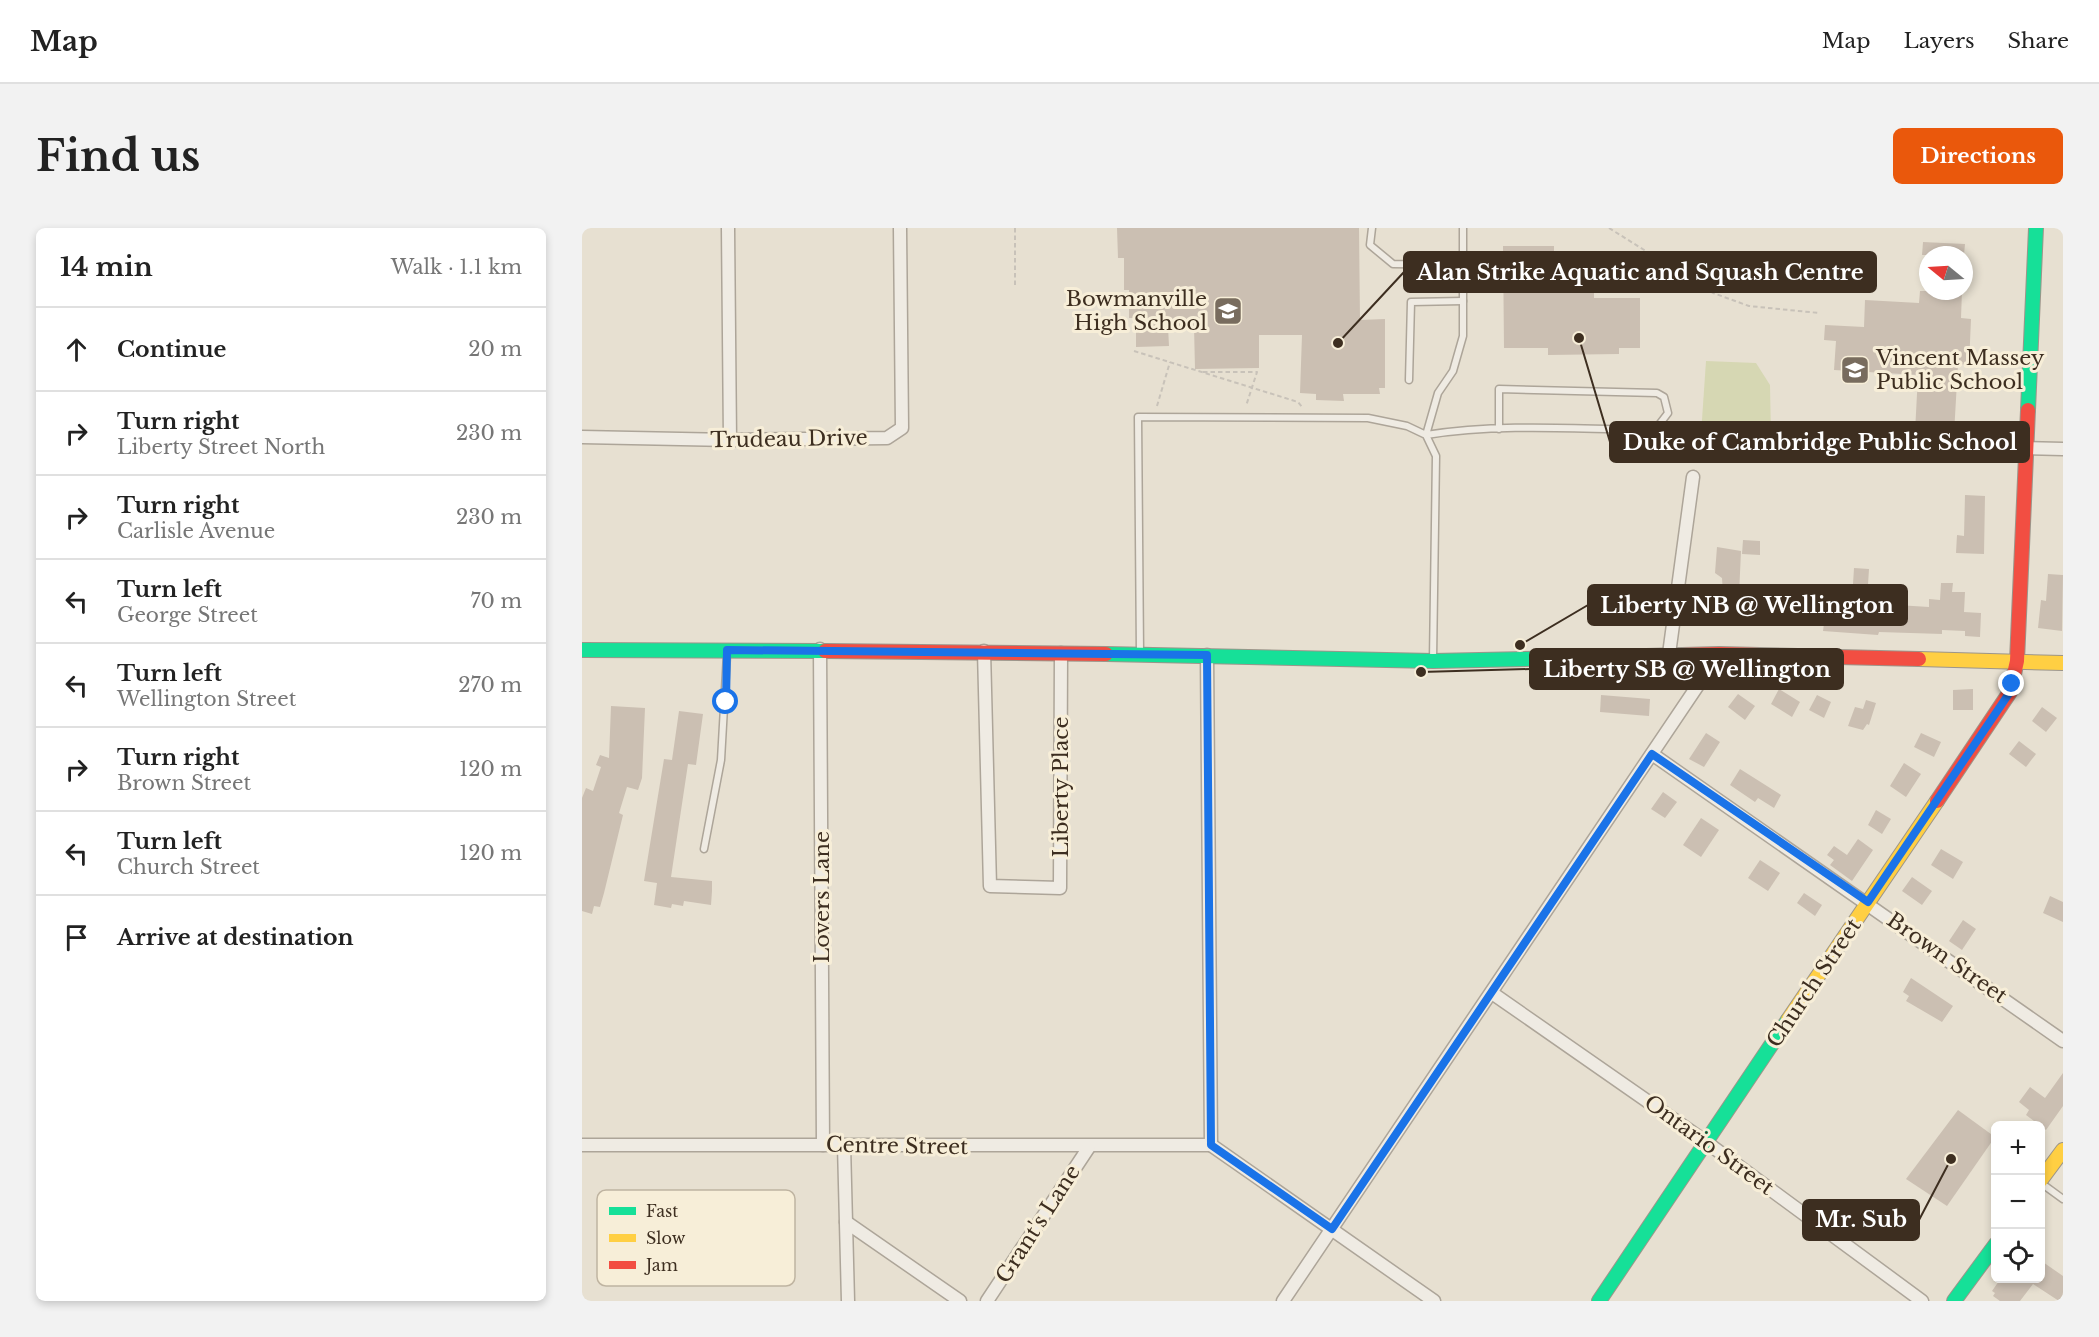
<!DOCTYPE html>
<meta charset="utf-8">
<style>
body{margin:0;font-family:"Libre Baskerville",serif;background:#f2f2f2;color:#222}
.controls{position:absolute;right:18px;bottom:18px;display:grid;overflow:hidden;border-radius:9px;box-shadow:0 3px 9px #0003}
.controls button{width:54px;height:54px;display:grid;place-items:center;padding:0;border:0;border-bottom:2px solid #e0e0e0;background:#fff;color:#222;font:30px sans-serif}
.compass{position:absolute;left:1337px;top:18px;width:54px;height:54px;border-radius:50%;background:#fff;box-shadow:0 3px 9px #0003;rotate:288deg}
.stop{position:absolute;width:18px;height:18px;margin:-14px;border:4px solid #1a73e8;border-radius:50%;background:#fff}
.stop.end{background:#1a73e8;border-color:#fff;box-shadow:0 2px 6px #0008}
.list{margin:0;padding:0;list-style:none}
h2{display:flex;justify-content:space-between;align-items:center;height:78px;margin:0;padding:0 24px;font-size:26px}
h2 small{font-size:20px;font-weight:400;color:#767676}
.list li{display:grid;grid-template-columns:39px 1fr auto;gap:18px;align-items:center;box-sizing:border-box;height:84px;padding:0 24px;border-top:2px solid #e0e0e0}
.list b{display:block;font-size:22px;white-space:nowrap}
.list p{margin:0;font-size:20px;white-space:nowrap;color:#767676}
.list em{font-size:20px;font-style:normal;color:#767676}
.icon{flex:none;width:33px;height:33px;fill:none;stroke:currentColor;stroke-width:2;stroke-linecap:round;stroke-linejoin:round}
.map{position:relative;flex:none;width:1481px;height:1073px;overflow:hidden;border-radius:9px}
header{display:flex;align-items:center;gap:36px;box-sizing:border-box;height:84px;padding:0 30px;background:#fff;border-bottom:2px solid #e0e0e0}
header strong{font-size:28px}
nav{display:flex;gap:33px;margin-inline-start:auto;font-size:21px}
.intro{display:flex;align-items:center;justify-content:space-between;box-sizing:border-box;height:144px;padding:0 36px}
h1{margin:0;font-size:42px}
.button{padding:15px 27px;border-radius:9px;background:#ea580c;color:#fff;font-size:21px;font-weight:700}
main{display:flex;gap:36px;padding:0 36px}
aside{flex:1;background:#fff;border-radius:9px;box-shadow:0 3px 9px #0003}
.map>svg:first-child{display:block}
.green{fill:#d6d7b3}
.building{fill:#cbbfb2}
.lines{fill:none;stroke-linecap:round;stroke-linejoin:round}
.lane-casing{stroke:#ada599;stroke-width:9}
.street-casing{stroke:#ada599;stroke-width:15}
.fast-casing{stroke:#9c958a;stroke-width:16}
.slow-casing{stroke:#9c958a;stroke-width:16}
.jam-casing{stroke:#9c958a;stroke-width:16}
.path{stroke:#c8c2b9;stroke-width:2;stroke-dasharray:4.5 3;stroke-linecap:butt}
.lane{stroke:#efebe3;stroke-width:6}
.street{stroke:#efebe3;stroke-width:12}
.fast{stroke:#16e098;stroke-width:14}
.slow{stroke:#ffcf43;stroke-width:14}
.jam{stroke:#f24e42;stroke-width:14}
.route{stroke:#1a73e8;stroke-width:8}
.labels{text-anchor:middle;stroke-width:6;stroke-linejoin:round;paint-order:stroke}
.poi-label{font-size:21px;fill:#3d2e20;stroke:#f7eed8;text-anchor:end}
.street-label{font-size:21px;fill:#3d2e20;stroke:#f7eed8}
.key{fill:#f7eed8;stroke:#bfb4a1;stroke-width:1.5}
.key-label{font-size:16px;fill:#3d2e20}
.leader{fill:none;stroke:#3d2e20;stroke-width:2}
.callout-dot{fill:#3d2e20;stroke:#f7eed8;stroke-width:2}
.callout{fill:#3d2e20;stroke:#3d2e20;stroke-width:2}
.callout-label{font-size:22px;text-anchor:middle;font-weight:bold;fill:#fff}
</style>
<header>
<strong>Map</strong>
<nav><a>Map</a><a>Layers</a><a>Share</a></nav>
</header>
<div class="intro"><h1>Find us</h1><a class="button">Directions</a></div>
<main>
<aside>
<h2>14 min<small>Walk · 1.1 km</small></h2>
<ul class="list">
<li><svg class="icon" aria-label="ahead" viewBox="0 0 24 24"><path d="M12 20V5M6 11l6-6 6 6"/></svg><div><b>Continue</b></div><em>20 m</em></li>
<li><svg class="icon" aria-label="right" viewBox="0 0 24 24"><path d="M7 20v-9h11M14 6l5 5-5 5"/></svg><div><b>Turn right</b><p>Liberty Street North</p></div><em>230 m</em></li>
<li><svg class="icon" aria-label="right" viewBox="0 0 24 24"><path d="M7 20v-9h11M14 6l5 5-5 5"/></svg><div><b>Turn right</b><p>Carlisle Avenue</p></div><em>230 m</em></li>
<li><svg class="icon" aria-label="left" viewBox="0 0 24 24"><path d="M17 20v-9H6M10 6l-5 5 5 5"/></svg><div><b>Turn left</b><p>George Street</p></div><em>70 m</em></li>
<li><svg class="icon" aria-label="left" viewBox="0 0 24 24"><path d="M17 20v-9H6M10 6l-5 5 5 5"/></svg><div><b>Turn left</b><p>Wellington Street</p></div><em>270 m</em></li>
<li><svg class="icon" aria-label="right" viewBox="0 0 24 24"><path d="M7 20v-9h11M14 6l5 5-5 5"/></svg><div><b>Turn right</b><p>Brown Street</p></div><em>120 m</em></li>
<li><svg class="icon" aria-label="left" viewBox="0 0 24 24"><path d="M17 20v-9H6M10 6l-5 5 5 5"/></svg><div><b>Turn left</b><p>Church Street</p></div><em>120 m</em></li>
<li><svg class="icon" aria-label="arrive" viewBox="0 0 24 24"><path d="M6 21V4h12l-3 4 3 4H6"/></svg><div><b>Arrive at destination</b></div></li>
</ul>
</aside>
<div class="map">
<svg width="1481" height="1073" viewBox="0 0 1481 1073">
<rect width="100%" height="100%" fill="#e7e0d1"/>
<path class="green" d="M1124 133 1174 135 1188 157 1189 208 1119 206Z"/>
<g class="building">
<path d="M535 0H777L778 92 803 91V160H797L798 166H761L762 173 734 172V166L718 165 720 107H677V140L613 141 612 98 586 99 587 118 554 119V90H547V62H542V30H536Z"/>
<path d="M1341 14 1383 16 1382 27H1340Z"/>
<path d="M921 18H972V44L1012 43V70H1058V120H1037V126L966 127V120H922Z"/>
<path d="M1338 63H1380L1379 90 1389 91 1387 137 1376 136 1372 206 1383 207 1382 231 1324 228 1325 203 1333 204 1336 147 1252 142 1254 113 1242 112 1243 97 1282 99 1283 72 1337 75Z"/>
<path d="M1383 267 1403 268 1402 326 1374 325 1375 307 1382 308Z"/>
<path d="M1161 312 1178 313V327L1160 326Z"/>
<path d="M1135 319 1159 323 1157 367 1141 365 1140 350 1133 345Z"/>
<path d="M1272 340 1287 341 1286 357 1271 356Z"/>
<path d="M1466 346 1481 347 1480 403 1456 400 1459 372 1464 373Z"/>
<path d="M1359 355H1371L1370 364H1383L1382 384 1399 385 1398 409 1383 408V403L1360 402V406L1297 404 1296 407 1241 403 1244 381 1274 385 1275 380 1314 383 1315 377 1347 379V371L1358 372Z"/>
<path d="M1204 357 1224 359 1221 386 1200 383Z"/>
<path d="M1197 461 1218 474 1210 489 1189 476Z"/>
<path d="M1391 461V482H1371V462Z"/>
<path d="M1156 466 1173 478 1163 492 1146 479Z"/>
<path d="M1019 467 1068 471 1067 488 1018 484Z"/>
<path d="M1235 467 1249 474 1242 490 1227 482Z"/>
<path d="M1284 472 1294 475 1287 497 1285 496 1281 502 1266 498 1273 479 1281 481Z"/>
<path d="M29 478 63 480 60 550 56 562 45 559 37 585 41 587 22 665 18 679 12 678 10 686 0 683V570L4 560 11 563 19 539 14 537 18 527 27 530Z"/>
<path d="M1460 479 1475 490 1464 504 1450 493Z"/>
<path d="M97 483 121 486 114 537 106 536 89 649 130 653V663L129 677 102 673 101 678 90 676 89 680 72 677 75 655 62 653 82 531 90 532Z"/>
<path d="M1124 505 1138 514 1122 539 1107 531Z"/>
<path d="M1339 505 1359 514 1352 529 1332 519Z"/>
<path d="M1437 513 1454 526 1444 539 1427 526Z"/>
<path d="M1322 535 1339 546 1324 569 1308 558Z"/>
<path d="M1158 541 1199 567 1192 580 1176 570 1173 574 1148 557Z"/>
<path d="M1081 564 1095 574 1083 590 1069 581Z"/>
<path d="M1294 582 1309 591 1300 606 1286 597Z"/>
<path d="M1119 590 1137 602 1119 629 1101 617Z"/>
<path d="M1276 611 1291 622 1270 653 1248 637 1252 632 1245 627 1252 618 1265 627Z"/>
<path d="M1359 621 1381 634 1371 651 1349 637Z"/>
<path d="M1178 632 1198 645 1186 663 1166 650Z"/>
<path d="M1330 649 1350 663 1340 677 1320 663Z"/>
<path d="M1222 665 1240 677 1233 688 1215 675Z"/>
<path d="M1468 668 1481 674V694L1461 685Z"/>
<path d="M1381 692 1394 701 1380 722 1367 713Z"/>
<path d="M1329 750 1371 778 1360 794 1324 773 1327 768 1321 764Z"/>
<path d="M1481 845V878L1464 902 1444 887 1447 882 1437 874 1448 859 1463 870Z"/>
<path d="M1376 882 1413 909 1365 978 1324 951Z"/>
<path d="M1458 1032 1481 1048V1068L1477 1073 1451 1056 1438 1073H1418L1411 1068 1413 1065 1410 1063 1419 1050H1458Z"/>
</g>
<g class="lines">
<g class="lane-casing">
<g id="lane">
<path d="M790 0 788 17 811 36 881 37"/>
<path d="M881 0V108L871 143 856 165 844 207C919 195 997 201 1073 202L1086 185 1082 169 1075 165 917 161V201"/>
<path d="M827 152 829 74 881 73"/>
<path d="M558 425 556 189 786 190 825 198 844 207 854 228 851 432"/>
<path d="M122 621 139 532 145 426"/>
<path d="M1459 955 1481 971"/>
</g>
</g>
<g class="street-casing">
<g id="street">
<path d="M146 0 148 212"/>
<path d="M0 209 148 212 305 210 320 200 318 0"/>
<path d="M1444 220 1481 221"/>
<path d="M238 421 241 917"/>
<path d="M402 423 408 658 478 660 479 425"/>
<path d="M1087 426 1111 249"/>
<path d="M625 427 629 917"/>
<path d="M1070 526 1481 813"/>
<path d="M910 765 1124 914 1340 1073"/>
<path d="M0 917H629"/>
<path d="M262 917 266 1073"/>
<path d="M629 917 852 1073"/>
<path d="M264 994 378 1073"/>
<path d="M405 1073 507 919"/>
<path d="M701 1073 1137 426"/>
</g>
</g>
<g class="fast-casing">
<g id="fast">
<path d="M1446 182 1454 0"/>
<path d="M0 422 243 423"/>
<path d="M524 426 851 433 1028 429"/>
<path d="M1017 1073 1206 792"/>
<path d="M1372 1073 1414 1016"/>
</g>
</g>
<g class="slow-casing">
<g id="slow">
<path d="M1337 431 1481 435"/>
<path d="M1206 792 1355 573"/>
<path d="M1458 953 1481 922"/>
</g>
</g>
<g class="jam-casing">
<g id="jam">
<path d="M243 423 524 426"/>
<path d="M1028 429 1137 426 1337 431"/>
<path d="M1355 573 1428 464 1435 433 1446 182"/>
</g>
</g>
<g class="path">
<path d="M433 0V58"/>
<path d="M1027 0 1131 65 1167 78 1237 85"/>
<path d="M552 123 716 174 721 180"/>
<path d="M621 144H675L664 178"/>
<path d="M575 178 588 134"/>
</g>
<use href="#lane" class="lane"/>
<use href="#street" class="street"/>
<use href="#fast" class="fast"/>
<use href="#slow" class="slow"/>
<use href="#jam" class="jam"/>
</g>
<g class="lines">
<path class="route" d="M144 474 145 422 625 427 629 917 750 1001 1070 526 1286 674 1428 464 1430 456"/>
</g>
<defs>
<g id="school-square" transform="scale(1.5)"><rect x="-9" y="-9" width="18" height="18" rx="4" fill="#786c5e" stroke="#f7eed8"/><path d="M0-5L7-2L0 1L-7-2ZM-4 1L0 2.5L4 1V4Q0 6-4 4Z" fill="#fff"/></g>
</defs>
<g fill-rule="evenodd">
<use href="#school-square" x="646" y="83"/>
<use href="#school-square" x="1273" y="142"/>
</g>
<g class="labels">
<g class="poi-label">
<text x="625" y="78">Bowmanville<tspan x="625" dy="24">High School</tspan></text>
<text x="1294" y="137" text-anchor="start">Vincent Massey<tspan x="1294" dy="24">Public School</tspan></text>
</g>
<g class="street-label">
<text transform="translate(207 211) rotate(-1)" y="7">Trudeau Drive</text>
<text transform="translate(479 559) rotate(-90)" y="7">Liberty Place</text>
<text transform="translate(240 669) rotate(-90)" y="7">Lovers Lane</text>
<text transform="translate(1365 730) rotate(35)" y="7">Brown Street</text>
<text transform="translate(1232 755) rotate(-56)" y="7">Church Street</text>
<text transform="translate(1127 917) rotate(36)" y="7">Ontario Street</text>
<text transform="translate(315 918) rotate(1)" y="7">Centre Street</text>
<text transform="translate(456 996) rotate(-57)" y="7">Grant's Lane</text>
</g>
</g>
<rect x="15" y="962" width="198" height="96" rx="9" class="key"/>
<rect x="27" y="979" width="27" height="8" fill="#16e098"/>
<rect x="27" y="1006" width="27" height="8" fill="#ffcf43"/>
<rect x="27" y="1033" width="27" height="8" fill="#f24e42"/>
<g class="key-label">
<text x="64" y="989">Fast</text>
<text x="64" y="1016">Slow</text>
<text x="64" y="1043">Jam</text>
</g>
<path class="leader" d="M756 115L822 44M997 110L1028 214M938 417L1006 377M839 444L948 441M1369 931L1337 992"/>
<g class="callout-dot">
<circle cx="756" cy="115" r="6"/>
<circle cx="997" cy="110" r="6"/>
<circle cx="938" cy="417" r="6"/>
<circle cx="839" cy="444" r="6"/>
<circle cx="1369" cy="931" r="6"/>
</g>
<g class="callout">
<rect x="822" y="24" width="472" height="40" rx="6"/>
<rect x="1028" y="194" width="419" height="40" rx="6"/>
<rect x="1006" y="357" width="319" height="40" rx="6"/>
<rect x="948" y="421" width="313" height="40" rx="6"/>
<rect x="1221" y="972" width="116" height="40" rx="6"/>
</g>
<g class="callout-label">
<text x="1058" y="52">Alan Strike Aquatic and Squash Centre</text>
<text x="1238" y="222">Duke of Cambridge Public School</text>
<text x="1165" y="385">Liberty NB @ Wellington</text>
<text x="1105" y="449">Liberty SB @ Wellington</text>
<text x="1279" y="999">Mr. Sub</text>
</g>
</svg>
<div class="controls">
<button>+</button>
<button>−</button>
<button><svg class="icon" aria-label="locate" viewBox="0 0 24 24"><circle cx="12" cy="12" r="6"/><path d="M12 2v4M12 18v4M2 12h4M18 12h4"/></svg></button>
</div>
<svg class="compass" viewBox="-18 -18 36 36"><path d="M0-13l5 13h-10z" fill="#e53935"/><path d="M0 13l5-13h-10z" fill="#767676"/></svg>
<div class="stop" style="left:144px;top:474px"></div>
<div class="stop end" style="left:1430px;top:456px"></div>
</div>
</main>
